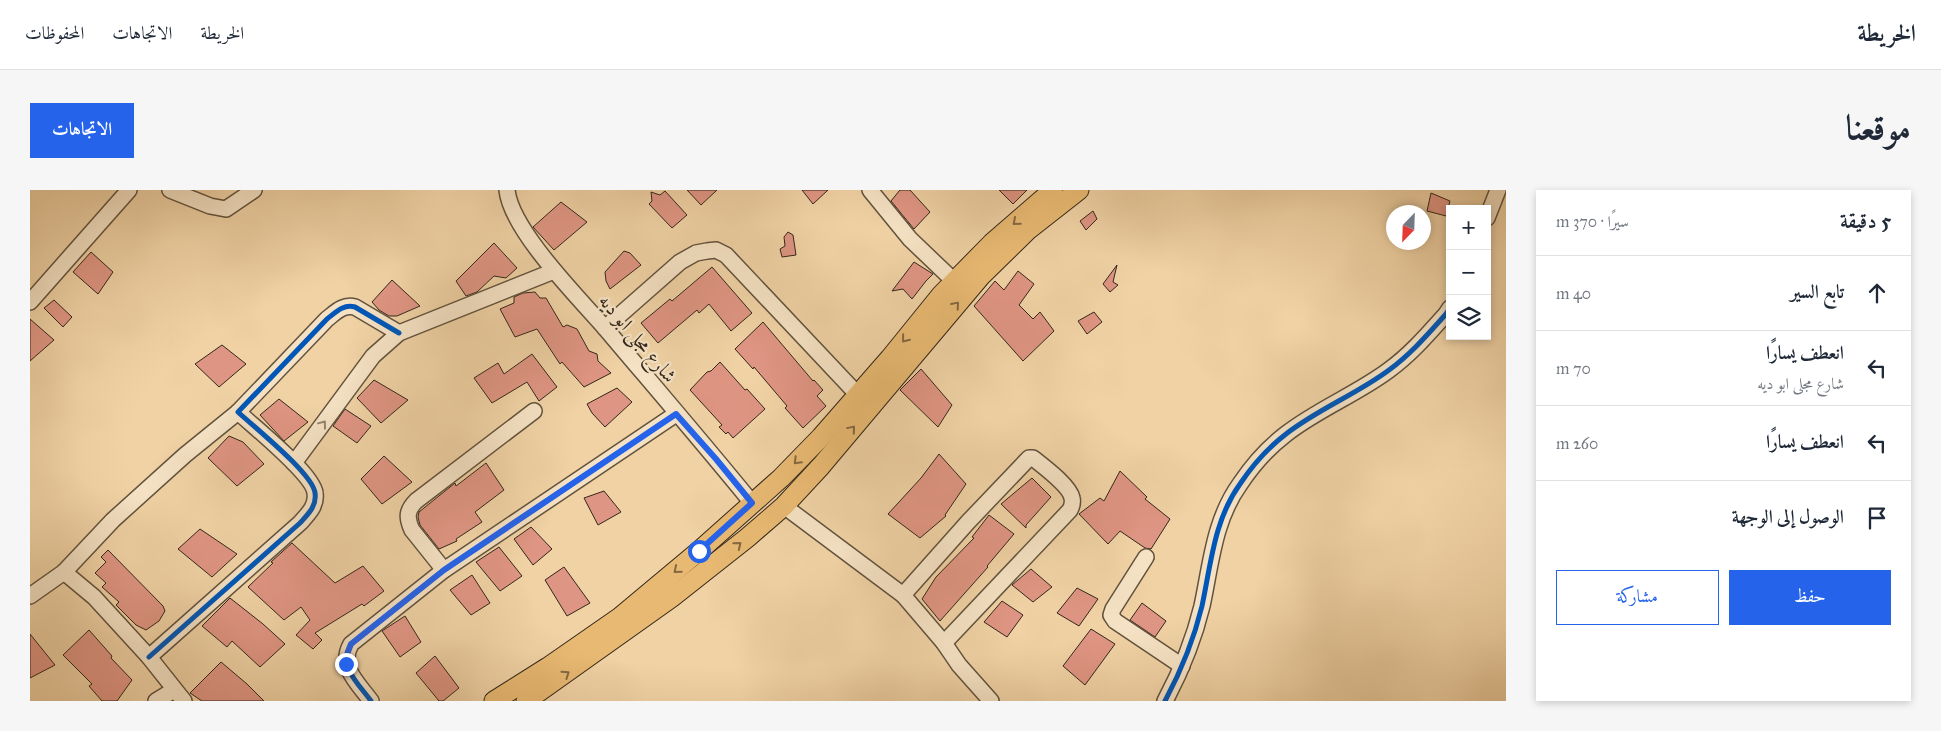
<!DOCTYPE html>
<html lang="ar">
<meta charset="utf-8">
<style>
body{margin:0;font-family:"IM FELL Great Primer",Amiri,serif;background:#f6f6f7;color:#1f2937;direction:rtl}
.controls{position:absolute;right:15px;top:15px;display:grid;overflow:hidden;border-radius:0px;box-shadow:0 2px 8px #0003}
.controls button{width:45px;height:45px;display:grid;place-items:center;padding:0;border:0;border-bottom:1px solid #e0e1e3;background:#fff;color:#1f2937;font:25px sans-serif}
.compass{position:absolute;left:1356px;top:15px;width:45px;height:45px;border-radius:50%;background:#fff;box-shadow:0 2px 8px #0003;rotate:203deg}
.stop{position:absolute;width:15px;height:15px;margin:-11px;border:4px solid #2563eb;border-radius:50%;background:#fff}
.stop.end{background:#2563eb;border-color:#fff;box-shadow:0 1px 5px #0008}
.list{margin:0;padding:0;list-style:none}
h2{display:flex;justify-content:space-between;align-items:center;height:65px;margin:0;padding:0 20px;font-size:21px}
h2 small{font-size:16px;font-weight:400;color:#747a83}
.list li{display:grid;grid-template-columns:32px 1fr auto;gap:15px;align-items:center;box-sizing:border-box;height:75px;padding:0 20px;border-top:1px solid #e0e1e3}
.list b{display:block;font-size:19px;white-space:nowrap}
.list p{margin:0;font-size:16px;white-space:nowrap;color:#747a83}
.list em{font-size:16px;font-style:normal;color:#747a83}
.actions{display:flex;gap:10px;padding:15px 20px}
.actions a{flex:1;padding:11px 0;border:1px solid #2563eb;border-radius:0px;text-align:center;font-size:18px;color:#2563eb}
.actions .main{background:#2563eb;color:#fff}
.icon{flex:none;width:28px;height:28px;fill:none;stroke:currentColor;stroke-width:2;stroke-linecap:round;stroke-linejoin:round}
.map{position:relative;flex:none;width:1476px;height:511px;overflow:hidden;direction:ltr;border-radius:0px}
header{display:flex;align-items:center;gap:30px;box-sizing:border-box;height:70px;padding:0 25px;background:#fff;border-bottom:1px solid #e0e1e3}
header strong{font-size:24px}
nav{display:flex;gap:28px;margin-inline-start:auto;font-size:18px}
.intro{display:flex;align-items:center;justify-content:space-between;box-sizing:border-box;height:120px;padding:0 30px}
h1{margin:0;font-size:35px}
.button{padding:12px 22px;border-radius:0px;background:#2563eb;color:#fff;font-size:18px;font-weight:700}
main{display:flex;gap:30px;padding:0 30px}
aside{flex:1;background:#fff;border-radius:0px;box-shadow:0 2px 8px #0003}
.map>svg:first-child{display:block}
.building{fill:#df9583;stroke:#33271a}
.lines{fill:none;stroke-linecap:round;stroke-linejoin:round}
.minor-casing{stroke:#62523d;stroke-width:18}
.major-casing{stroke:#33271a;stroke-width:21}
.minor{stroke:#f5e2c4;stroke-width:15}
.major{stroke:#e8b972;stroke-width:19}
.cycleway-casing{stroke:#f5e2c4;stroke-width:8}
.cycleway{stroke:#0057b8;stroke-width:5}
.oneway{stroke:#846942}
.oneway2{stroke:#94846f}
.route{stroke:#2563eb;stroke-width:6}
.labels{text-anchor:middle;stroke-width:4.5;stroke-linejoin:round;paint-order:stroke}
.street-label{font-size:20px;fill:#33271a;stroke:#f5e2c4}
</style>
<header>
<strong>الخريطة</strong>
<nav><a>الخريطة</a><a>الاتجاهات</a><a>المحفوظات</a></nav>
</header>
<div class="intro"><h1>موقعنا</h1><a class="button">الاتجاهات</a></div>
<main>
<aside>
<h2>5 دقيقة<small>سيرًا · 370 m</small></h2>
<ul class="list">
<li><svg class="icon" aria-label="ahead" viewBox="0 0 24 24"><path d="M12 20V5M6 11l6-6 6 6"/></svg><div><b>تابع السير</b></div><em>40 m</em></li>
<li><svg class="icon" aria-label="left" viewBox="0 0 24 24"><path d="M17 20v-9H6M10 6l-5 5 5 5"/></svg><div><b>انعطف يسارًا</b><p>شارع مجلى ابو ديه</p></div><em>70 m</em></li>
<li><svg class="icon" aria-label="left" viewBox="0 0 24 24"><path d="M17 20v-9H6M10 6l-5 5 5 5"/></svg><div><b>انعطف يسارًا</b></div><em>260 m</em></li>
<li><svg class="icon" aria-label="arrive" viewBox="0 0 24 24"><path d="M6 21V4h12l-3 4 3 4H6"/></svg><div><b>الوصول إلى الوجهة</b></div></li>
</ul>
<div class="actions"><a class="main">حفظ</a><a>مشاركة</a></div>
</aside>
<div class="map">
<svg width="1476" height="511" viewBox="0 0 1476 511">
<rect width="100%" height="100%" fill="#f0d2a5"/>
<filter id="stains"><feTurbulence type="fractalNoise" baseFrequency=".004" numOctaves="4"/><feColorMatrix values="0 0 0 0 .2 0 0 0 0 .09 0 0 0 0 .02 0 0 0 .5 -.17"/></filter>
<radialGradient id="worn" r=".72"><stop offset=".6" stop-color="#630" stop-opacity="0"/><stop offset="1" stop-color="#630" stop-opacity=".3"/></radialGradient>
<g class="building">
<path d="M657 0H687L671 15Z"/>
<path d="M772 0H798L783 14Z"/>
<path d="M870 0H880L900 22 884 39 861 11Z"/>
<path d="M969 0H997L983 14Z"/>
<path d="M635 1 657 25 642 38 619 14 622 11 621 2 630 5Z"/>
<path d="M1401 3 1420 11 1416 26 1397 21Z"/>
<path d="M531 12 557 32 524 60 503 37Z"/>
<path d="M1063 21 1067 29 1056 40 1050 31Z"/>
<path d="M758 42 763 45 766 65 752 67 750 59 755 56 754 47Z"/>
<path d="M464 53 487 78 476 88 464 86 447 102 436 106 426 91Z"/>
<path d="M594 61 600 63 611 75 580 99 576 91 575 82Z"/>
<path d="M61 62 83 82 68 104 43 82Z"/>
<path d="M884 72 903 84 896 91 882 109 873 99 862 101Z"/>
<path d="M1087 75 1083 92 1088 95 1080 102 1073 94Z"/>
<path d="M682 77 722 123 701 141 679 114 669 123 667 120 628 153 611 133 640 109 642 111Z"/>
<path d="M988 81 1004 94 989 115 1003 129 1010 122 1024 141 993 171 944 116 965 91 974 100Z"/>
<path d="M362 90 390 116 367 126H359L349 120 342 112Z"/>
<path d="M505 102 510 108H516L533 137 537 135 547 139 559 161 567 164 568 171 581 183 554 197 532 172 530 174 507 139 485 147 470 119 484 113V107L493 103Z"/>
<path d="M24 110 42 127 33 137 14 118Z"/>
<path d="M1064 122 1072 132 1057 144 1048 131Z"/>
<path d="M0 129 24 150 0 171Z"/>
<path d="M733 132 783 191 784 190 793 200 787 206 796 216 773 238 755 218 757 216 724 177 723 179 705 159Z"/>
<path d="M192 155 216 174 189 197 165 174Z"/>
<path d="M502 164 527 197 509 211 497 192 462 213 444 188 468 173 474 184Z"/>
<path d="M690 172 715 200 717 199 735 219 703 248 698 242 696 244 689 237 692 235 660 200 677 182 681 181Z"/>
<path d="M891 179 922 215 908 237 870 200Z"/>
<path d="M344 190 378 210 351 233 327 208Z"/>
<path d="M587 198 602 212 575 237 562 223 557 214Z"/>
<path d="M249 209 278 232 254 251 230 225Z"/>
<path d="M315 219 341 236 327 253 303 236Z"/>
<path d="M199 246 213 252 234 274 207 296 178 268Z"/>
<path d="M909 264 936 294 915 325 916 326 890 348 858 324 891 288Z"/>
<path d="M354 266 382 292 352 314 331 289Z"/>
<path d="M456 273 474 300 445 322 452 332 426 349 427 351 409 359 390 335 388 327 389 322 425 293 426 296Z"/>
<path d="M1090 281 1117 307 1115 309 1140 329 1121 359 1115 358 1090 341 1078 354 1049 324 1070 308 1074 311Z"/>
<path d="M1002 288 1021 307 996 335V338L971 314Z"/>
<path d="M574 301 591 322 568 335 554 308Z"/>
<path d="M959 325 984 344 957 376 958 377 910 431 892 409 906 387 944 348 942 347Z"/>
<path d="M501 337 522 359 503 375 484 349Z"/>
<path d="M170 339 207 364 182 387 148 359Z"/>
<path d="M262 353 305 393 333 376 354 401 334 416 332 414 285 443 292 450 283 459 266 445 280 430 271 417 254 430 218 397 243 373 241 372Z"/>
<path d="M469 357 492 386 470 401 446 372Z"/>
<path d="M78 360 133 416 135 421 129 431 116 440 106 435 86 415 89 412 72 397 76 393 65 383 76 372 71 367Z"/>
<path d="M534 377 560 413 537 426 515 390Z"/>
<path d="M1001 379 1022 397 1003 412 982 395Z"/>
<path d="M442 385 460 413 441 425 420 400Z"/>
<path d="M1047 398 1068 409 1049 436 1027 423Z"/>
<path d="M200 408 233 434 255 454 230 477 202 451 197 457 172 436Z"/>
<path d="M972 411 993 425 977 447 954 432Z"/>
<path d="M1112 413 1136 431 1125 447 1100 430Z"/>
<path d="M375 426 391 452 370 467 352 441Z"/>
<path d="M1061 439 1085 454 1055 495 1033 476Z"/>
<path d="M59 440 82 466 81 468 102 490 87 511H72L59 496 62 494 33 465Z"/>
<path d="M0 444 25 475 0 488Z"/>
<path d="M405 466 429 498 413 511H409L386 483Z"/>
<path d="M191 472 217 494 234 511H172L160 503Z"/>
</g>
<g class="lines">
<g class="minor-casing">
<g id="minor">
<path d="M140 0 180 16 196 19 224 0"/>
<path d="M477 0C481 40 548 107 575 138 624 196 674 254 722 313"/>
<path d="M840 0 880 49 925 92"/>
<path d="M1457 28 1468 0"/>
<path d="M0 112 99 0"/>
<path d="M575 138 650 72 666 63 677 61 686 60 696 65 828 205"/>
<path d="M264 273 343 166 369 143 524 81"/>
<path d="M754 316 873 405 914 453 929 475 961 511"/>
<path d="M1116 367 1083 419 1081 425 1085 431 1152 476"/>
<path d="M414 380 382 340C376 327 377 320 386 311L504 221"/>
<path d="M34 382 83 330 155 265 208 222"/>
<path d="M873 405 938 332 999 268H1003C1013 276 1040 296 1042 308 1043 312 1042 316 1040 320L914 453"/>
<path d="M0 406 34 382 64 407 119 467 154 511"/>
<path d="M119 467 270 333C278 324 287 316 285 303 283 284 224 237 208 222L297 129C306 122 313 114 325 117L369 143"/>
<path d="M126 511 144 500"/>
<path d="M341 511C328 493 308 477 321 454L414 380 646 224"/>
<path d="M1135 511C1151 481 1164 449 1172 416 1181 374 1184 330 1210 294 1222 276 1239 257 1256 244 1288 219 1327 204 1359 180 1381 164 1398 144 1416 124L1420 118"/>
</g>
</g>
<g class="major-casing">
<g id="major">
<path d="M464 511 518 477 590 427 669 361 751 288 791 247 860 168 911 105 962 53 1023 0"/>
<path d="M496 511 641 408 717 348 754 316 791 276 951 86 998 40 1049 0"/>
</g>
</g>
<use href="#minor" class="minor"/>
<use href="#major" class="major"/>
<g class="cycleway-casing">
<g id="cycleway">
<path d="M119 467 270 333C278 324 287 316 285 303 283 284 224 237 208 222L297 129C306 122 313 114 325 117L369 143"/>
<path d="M341 511C328 493 308 477 321 454L414 380 646 224"/>
<path d="M1135 511C1151 481 1164 449 1172 416 1181 374 1184 330 1210 294 1222 276 1239 257 1256 244 1288 219 1327 204 1359 180 1381 164 1398 144 1416 124L1420 118"/>
</g>
</g>
<use href="#cycleway" class="cycleway"/>
</g>
<defs><path id="oneway-chevron" d="M-2-3.5L2.5 0L-2 3.5" fill="none" stroke-width="1.6" stroke-linecap="round" stroke-linejoin="round" transform="scale(1.25)"/></defs>
<g class="oneway">
<use href="#oneway-chevron" transform="translate(986 32) rotate(139)"/>
<use href="#oneway-chevron" transform="translate(926 115) rotate(-49)"/>
<use href="#oneway-chevron" transform="translate(875 149) rotate(129)"/>
<use href="#oneway-chevron" transform="translate(822 239) rotate(-50)"/>
<use href="#oneway-chevron" transform="translate(767 271) rotate(135)"/>
<use href="#oneway-chevron" transform="translate(708 355) rotate(-39)"/>
<use href="#oneway-chevron" transform="translate(647 380) rotate(140)"/>
<use href="#oneway-chevron" transform="translate(536 484) rotate(-35)"/>
</g>
<use class="oneway2" href="#oneway-chevron" transform="translate(293 234) rotate(-53)"/>
<g class="lines">
<path class="route" d="M316 474V467L321 454 414 380 646 224 686 269 722 313 669 361"/>
</g>
<g class="labels">
<g class="street-label">
<text transform="translate(608 148) rotate(50)" y="7">شارع مجلى ابو ديه</text>
</g>
</g>
<rect width="100%" height="100%" filter="url(#stains)"/>
<rect width="100%" height="100%" fill="url(#worn)"/>
</svg>
<div class="controls">
<button>+</button>
<button>−</button>
<button><svg class="icon" aria-label="layers" viewBox="0 0 24 24"><path d="M12 4l9 5-9 5-9-5zM3 14l9 5 9-5"/></svg></button>
</div>
<svg class="compass" viewBox="-18 -18 36 36"><path d="M0-13l5 13h-10z" fill="#e53935"/><path d="M0 13l5-13h-10z" fill="#747a83"/></svg>
<div class="stop" style="left:669px;top:361px"></div>
<div class="stop end" style="left:316px;top:474px"></div>
</div>
</main>
